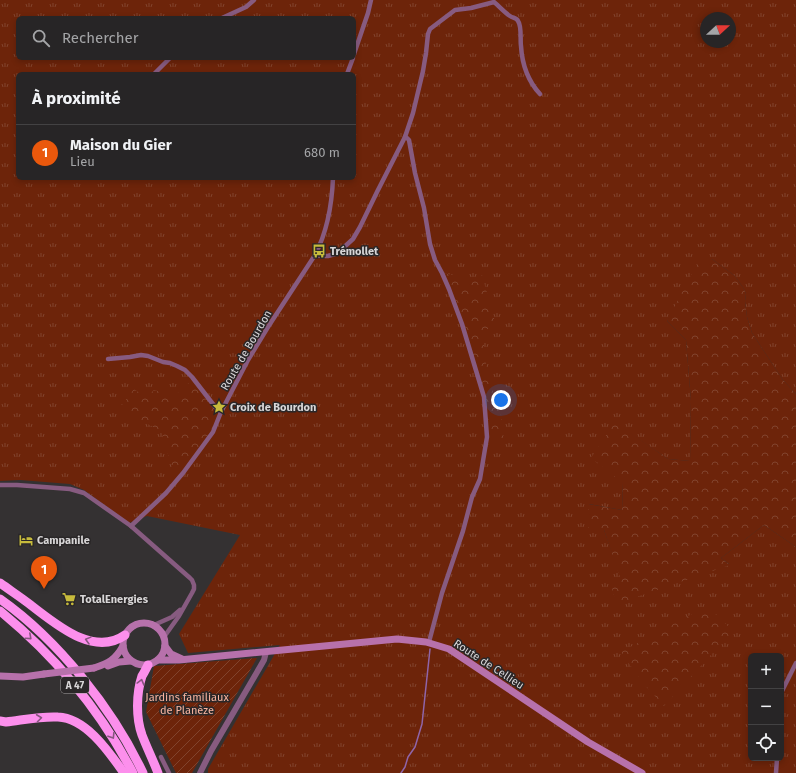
<!DOCTYPE html>
<html lang="fr">
<meta charset="utf-8">
<style>
body{margin:0;font-family:"Fira Sans",sans-serif;background:#333132;color:#f1f3f6}
.controls{position:absolute;right:12px;bottom:12px;display:grid;overflow:hidden;border-radius:6px;box-shadow:0 2px 6px #0003}
.controls button{width:36px;height:36px;display:grid;place-items:center;padding:0;border:0;border-bottom:1px solid #434243;background:#272526;color:#f1f3f6;font:20px sans-serif}
.compass{position:absolute;left:700px;top:12px;width:36px;height:36px;border-radius:50%;background:#272526;box-shadow:0 2px 6px #0003;rotate:69deg}
.you{position:absolute;left:501px;top:400px;width:14px;height:14px;margin:-10px;border:3px solid #fff;border-radius:50%;background:#1a73e8;box-shadow:0 0 0 6px #1a73e833}
.badge{display:grid;place-items:center;width:26px;height:26px;border-radius:50%;background:#ea580c;color:#fff;font-size:13px;font-weight:700}
.pin{position:absolute;translate:-50% -33px;filter:drop-shadow(0 1px 2px #0008)}
.pin::after{content:'';position:absolute;top:21px;width:14px;height:12px;background:inherit;clip-path:polygon(0 0,100% 0,50% 100%)}
.list{margin:0;padding:0;list-style:none}
h2{display:flex;justify-content:space-between;align-items:center;height:52px;margin:0;padding:0 16px;font-size:17px}
h2 small{font-size:13px;font-weight:400;color:#a4a5a7}
.list li{display:grid;grid-template-columns:26px 1fr auto;gap:12px;align-items:center;box-sizing:border-box;height:56px;padding:0 16px;border-top:1px solid #434243}
.list b{display:block;font-size:15px;white-space:nowrap}
.list p{margin:0;font-size:13px;white-space:nowrap;color:#a4a5a7}
.list em{font-size:13px;font-style:normal;color:#a4a5a7}
.icon{flex:none;width:22px;height:22px;fill:none;stroke:currentColor;stroke-width:2;stroke-linecap:round;stroke-linejoin:round}
.map{position:relative;flex:none;width:796px;height:773px;overflow:hidden}
.search{position:absolute;background:#272526;box-shadow:0 2px 6px #0003;left:16px;top:16px;width:340px;height:44px;display:flex;align-items:center;gap:10px;box-sizing:border-box;padding:0 14px;border-radius:6px;color:#a4a5a7;font-size:15px}
.panel{position:absolute;background:#272526;box-shadow:0 2px 6px #0003;left:16px;top:72px;width:340px;height:108px;border-radius:6px}
.map>svg:first-child{display:block}
.grass{fill:url(#grass-tufts);fill-rule:evenodd}
.forest{fill:url(#forest-crowns)}
.garden{fill:url(#garden-furrows)}
.lines{fill:none;stroke-linecap:round;stroke-linejoin:round}
.stream{stroke:#8f65aa;stroke-width:1.5}
.minor{stroke:#875b80;stroke-width:4.5}
.tertiary{stroke:#875b80;stroke-width:6}
.secondary{stroke:#b771ab;stroke-width:7}
.motorway{stroke:#fc8fec;stroke-width:9}
.secondary-bridge{stroke:#b771ab;stroke-width:7}
.oneway{stroke:#885680}
.labels{text-anchor:middle;stroke-width:3;stroke-linejoin:round;paint-order:stroke}
.shield{fill:#2a2728;stroke:#a4a2a2;stroke-width:1}
.shield-label{font-size:10px;font-weight:bold;fill:#d8d6d7}
.poi-label{font-size:11px;font-weight:bold;fill:#d8d6d7;stroke:#2a2728;text-anchor:start}
.street-label{font-size:11px;fill:#d8d6d7;stroke:#2a2728}
.park-label{font-size:11px;fill:#f9b5a0;stroke:#2a2728}
</style>
<div class="map">
<svg width="796" height="773" viewBox="0 0 796 773">
<defs>
<pattern id="grass-tufts" width="24" height="20" patternUnits="userSpaceOnUse"><rect width="24" height="20" fill="#6d240a"/><path d="M3 7l-1-3M5 7V3M7 7l1-3M15 17l-1-3M17 17v-4M19 17l1-3" fill="none" stroke="#81432d"/></pattern>
<pattern id="forest-crowns" width="20" height="18" patternUnits="userSpaceOnUse"><rect width="20" height="18" fill="#6d240a"/><path d="M2 6a3 3 0 1 1 6 0M12 15a3 3 0 1 1 6 0" fill="none" stroke="#81432d"/></pattern>
<pattern id="garden-furrows" width="10" height="10" patternUnits="userSpaceOnUse"><rect width="10" height="10" fill="#6d240a"/><path d="M-1 1l2-2M0 10L10 0M9 11l2-2" fill="none" stroke="#81432d"/></pattern>
</defs>
<rect width="100%" height="100%" fill="#343132"/>
<path class="grass" d="M0 0H796V394L783 380 752 333 747 317 745 301 746 294 744 289 735 276 712 259 667 321 686 340 691 401 690 461 668 459 615 423 623 483 622 510 589 504 604 530 621 577 729 564 721 558 764 525 796 547V773H208V769L280 645 188 653 179 634 240 535 147 516 129 523 84 490 70 484 20 480 0 481ZM18 18H354V58H18ZM706 18H730V42H706ZM18 74H354V178H18ZM751 656H781V758H751Z"/>
<g class="forest">
<path d="M712 259 735 276 744 289 746 294 745 301 747 317 752 333 783 380 796 394V547L764 525 721 558 730 565 616 604 611 585 620 577 604 530 588 529V504L622 510 623 483 591 458 615 422 668 459 690 461 691 401 686 340 667 321 699 260Z"/>
<path d="M442 273 463 277 465 280 482 275 497 329H484V353L488 374 504 426 503 441 487 437 484 401 462 324Z"/>
<path d="M190 378 221 412 213 432 176 481 161 431 119 409 134 389 146 398 154 390 170 395 185 391Z"/>
<path d="M707 606 733 631 664 706 642 682 621 652Z"/>
</g>
<path class="garden" d="M257 658 192 773H176L146 712 154 666Z"/>
<g class="lines">
<path class="stream" d="M401 773 405 767 408 757 415 747 422 724 430 649"/>
<g class="minor">
<path d="M222 18 246 7 254 0"/>
<path d="M354 54 368 13 371 0"/>
<path d="M154 74 170 58"/>
<path d="M347 74 353 58"/>
<path d="M405 137 407 138 409 140 415 173 424 208 430 244 435 260 442 273 449 289 462 324 484 397 487 437 480 479 472 497 463 531 442 593 429 642"/>
<path d="M315 255 321 256H328L335 254 342 249 353 239 360 227 377 192 405 137 413 113 423 71 426 53 428 34 430 29 455 10 471 8 494 2C499 6 504 12 510 16 513 18 517 18 518 21 522 26 520 40 521 46 522 63 528 81 540 94"/>
<path d="M108 359 130 357 141 355 148 356 163 362 170 363 177 366 185 370 192 377 216 408 221 412"/>
<path d="M0 485H17L70 489 84 493 131 526 190 578 192 580 194 585V589L192 593 179 616 164 637"/>
<path d="M131 526 166 493 183 473 213 432 221 412 248 360 268 327 315 255C327 232 332 203 333 178"/>
<path d="M154 625 172 617 180 610"/>
<path d="M781 693 796 663"/>
<path d="M161 757 169 773"/>
<path d="M776 773 777 758"/>
</g>
<path class="tertiary" d="M200 773 211 751 260 667 264 660 266 652"/>
<g class="secondary">
<circle cx="144" cy="644" r="21"/>
<path d="M165 646 171 654 182 659"/>
<path d="M158 660H179L397 639 426 642 449 649 588 742 642 773"/>
<path d="M108 666 119 662 131 661"/>
<path d="M94 668C109 663 115 660 123 646"/>
<path d="M0 676 23 677 44 674"/>
</g>
<g class="motorway">
<path d="M0 583C11 591 22 598 32 606 57 625 94 657 125 635"/>
<path d="M0 599C58 640 113 709 143 773"/>
<path d="M0 611C55 656 100 710 133 773"/>
<path d="M148 665C146 669 144 673 142 676 136 694 136 718 142 735 147 748 153 760 158 773"/>
<path d="M0 721 6 722C23 720 41 716 58 717 86 718 109 752 124 773"/>
</g>
<path class="secondary-bridge" d="M44 674 94 668"/>
</g>
<defs><path id="oneway-chevron" d="M-2-3.5L2.5 0L-2 3.5" fill="none" stroke-width="1.6" stroke-linecap="round" stroke-linejoin="round"/></defs>
<g class="oneway">
<use href="#oneway-chevron" transform="translate(29 637) rotate(42)"/>
<use href="#oneway-chevron" transform="translate(88 640) rotate(-165)"/>
<use href="#oneway-chevron" transform="translate(141 682) rotate(-75)"/>
<use href="#oneway-chevron" transform="translate(39 718) rotate(-7)"/>
<use href="#oneway-chevron" transform="translate(112 736) rotate(58)"/>
</g>
<defs>
<g id="bus-bare" transform="scale(1.08)"><path d="M-5-6H5V4H4V6H2V4H-2V6H-4V4H-5ZM-3.5-4V0h7V-4ZM-3.5 1.2v1.5H-2V1.2ZM2 1.2v1.5H3.5V1.2Z" fill="#c7bb3c" stroke="#2a2728" stroke-width="2.5" paint-order="stroke"/></g>
<g id="sight-bare" transform="scale(1.08)"><path d="M0-6L1.8-2.2L6-1.7L2.9 1.2L3.7 5.4L0 3.3L-3.7 5.4L-2.9 1.2L-6-1.7L-1.8-2.2Z" fill="#c7bb3c" stroke="#2a2728" stroke-width="2.5" paint-order="stroke"/></g>
<g id="hotel-bare" transform="scale(1.08)"><path d="M-6-4.5h1.5V1H6V5H4.5V3h-9V5H-6ZM-4 0a1.8 1.8 0 1 1 3.6 0ZM.5 0V-2.5h3Q6-2.5 6 0Z" fill="#c7bb3c" stroke="#2a2728" stroke-width="2.5" paint-order="stroke"/></g>
<g id="supermarket-bare" transform="scale(1.08)"><path d="M-6-5.5h2.5l.6 2H6L4.5 2H-2.5L-4.4-4H-6ZM-1.5 3.2a1.3 1.3 0 1 0 .1 0ZM3 3.2a1.3 1.3 0 1 0 .1 0Z" fill="#c7bb3c" stroke="#2a2728" stroke-width="2.5" paint-order="stroke"/></g>
</defs>
<g fill-rule="evenodd">
<use href="#bus-bare" x="319" y="251"/>
<use href="#sight-bare" x="219" y="407"/>
<use href="#hotel-bare" x="26" y="540"/>
<use href="#supermarket-bare" x="69" y="599"/>
</g>
<g class="labels">
<rect class="shield" x="61" y="677" width="28" height="16" rx="3"/>
<g class="shield-label">
<text x="75" y="689">A 47</text>
</g>
<g class="poi-label">
<text x="330" y="255">Trémollet</text>
<text x="230" y="411">Croix de Bourdon</text>
<text x="37" y="544">Campanile</text>
<text x="80" y="603">TotalEnergies</text>
</g>
<g class="street-label">
<text transform="translate(246 350) rotate(-60)" y="4">Route de Bourdon</text>
<text transform="translate(489 664) rotate(33)" y="4">Route de Cellieu</text>
</g>
<g class="park-label">
<text x="187" y="701">Jardins familiaux<tspan x="187" dy="13">de Planèze</tspan></text>
</g>
</g>
</svg>
<div class="controls">
<button>+</button>
<button>−</button>
<button><svg class="icon" aria-label="locate" viewBox="0 0 24 24"><circle cx="12" cy="12" r="6"/><path d="M12 2v4M12 18v4M2 12h4M18 12h4"/></svg></button>
</div>
<svg class="compass" viewBox="-18 -18 36 36"><path d="M0-13l5 13h-10z" fill="#e53935"/><path d="M0 13l5-13h-10z" fill="#a4a5a7"/></svg>
<div class="you"></div>
<div class="pin badge" style="left:44px;top:589px">1</div>
<div class="search"><svg class="icon" aria-label="search" viewBox="0 0 24 24"><circle cx="10" cy="10" r="6"/><path d="M15 15l6 6"/></svg>Rechercher</div>
<section class="panel">
<h2>À proximité<small></small></h2>
<ul class="list">
<li><span class="badge">1</span><div><b>Maison du Gier</b><p>Lieu</p></div><em>680 m</em></li>
</ul>
</section>
</div>
